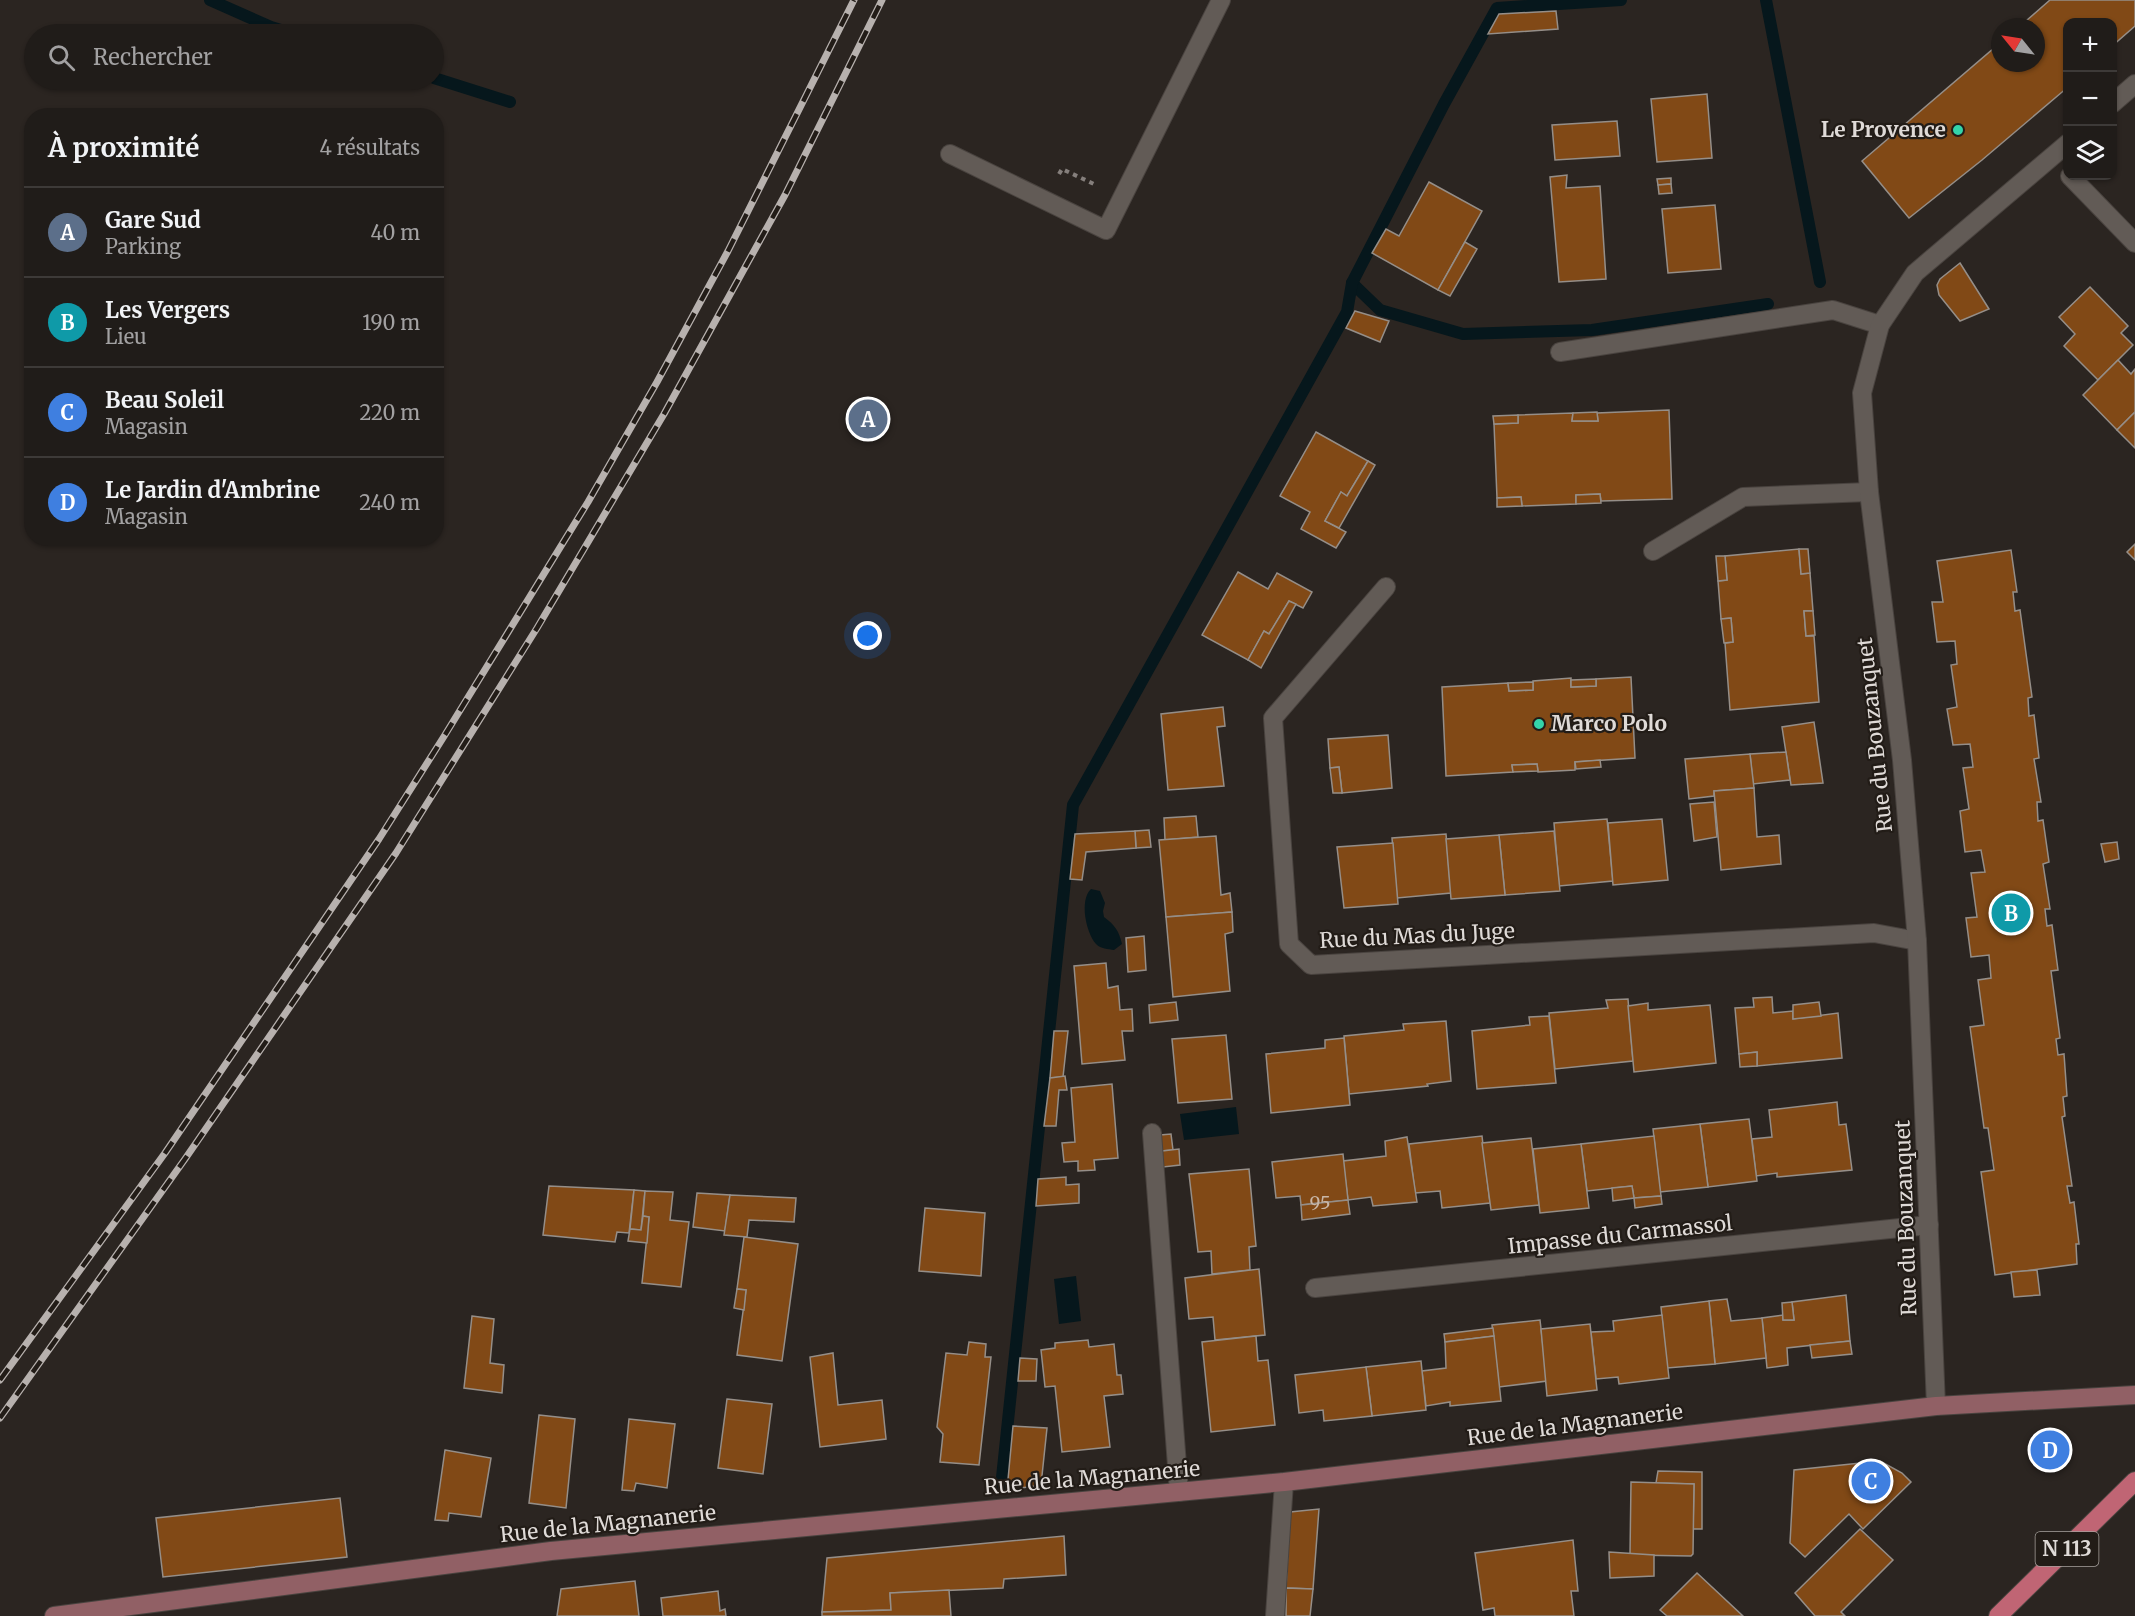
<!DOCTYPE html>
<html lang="fr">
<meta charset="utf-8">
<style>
body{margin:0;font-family:Merriweather,serif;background:#282522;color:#f1f3f6}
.controls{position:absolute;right:18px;top:18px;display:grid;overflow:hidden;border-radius:12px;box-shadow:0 2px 4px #0004}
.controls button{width:54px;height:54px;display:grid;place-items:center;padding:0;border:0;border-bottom:2px solid #3d3a38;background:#201c19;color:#f1f3f6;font:30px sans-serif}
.compass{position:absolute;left:1991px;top:18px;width:54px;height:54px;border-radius:50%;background:#201c19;box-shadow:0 2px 4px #0004;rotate:300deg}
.you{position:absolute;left:868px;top:636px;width:21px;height:21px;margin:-15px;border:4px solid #fff;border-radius:50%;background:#1a73e8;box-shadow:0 0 0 9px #1a73e833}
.badge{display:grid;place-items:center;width:39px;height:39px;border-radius:50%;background:#34d4a8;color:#fff;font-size:20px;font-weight:700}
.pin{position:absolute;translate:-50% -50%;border:3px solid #fff;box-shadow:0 2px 6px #0006}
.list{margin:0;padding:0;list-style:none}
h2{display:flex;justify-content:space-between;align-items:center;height:78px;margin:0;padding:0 24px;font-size:26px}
h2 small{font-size:20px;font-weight:400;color:#a2a1a2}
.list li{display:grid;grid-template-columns:39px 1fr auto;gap:18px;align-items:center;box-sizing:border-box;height:90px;padding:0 24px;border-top:2px solid #3d3a38}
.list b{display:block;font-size:22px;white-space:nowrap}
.list p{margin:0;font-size:20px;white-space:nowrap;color:#a2a1a2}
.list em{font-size:20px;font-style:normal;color:#a2a1a2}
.icon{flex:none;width:33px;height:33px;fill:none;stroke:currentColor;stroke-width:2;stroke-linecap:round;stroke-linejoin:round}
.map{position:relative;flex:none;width:2135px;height:1616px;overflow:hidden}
.search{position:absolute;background:#201c19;box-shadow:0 2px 4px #0004;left:24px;top:24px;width:420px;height:66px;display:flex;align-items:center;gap:15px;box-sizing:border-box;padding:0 21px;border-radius:33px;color:#a2a1a2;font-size:22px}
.panel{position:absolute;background:#201c19;box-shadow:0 2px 4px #0004;left:24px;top:108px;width:420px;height:438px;border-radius:24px}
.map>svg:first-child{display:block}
.water{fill:#06171c}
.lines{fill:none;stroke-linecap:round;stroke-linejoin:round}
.stream{stroke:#06171c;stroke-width:12}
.building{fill:#814916;stroke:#958e88;stroke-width:1.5}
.lane-casing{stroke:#49433f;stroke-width:20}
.street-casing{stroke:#49433f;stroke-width:20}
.secondary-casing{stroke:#49433f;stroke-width:20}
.primary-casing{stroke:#49433f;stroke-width:20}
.path{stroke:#857f7c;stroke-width:4;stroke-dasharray:4.5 4.5;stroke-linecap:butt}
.lane{stroke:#625b56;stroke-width:18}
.street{stroke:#625b56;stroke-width:18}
.secondary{stroke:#916065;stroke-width:18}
.primary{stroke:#c06574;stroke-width:18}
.rail-casing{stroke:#b7b1ae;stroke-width:7}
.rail{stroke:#221c17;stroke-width:4.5;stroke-dasharray:14;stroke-linecap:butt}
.poi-dot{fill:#34d4a8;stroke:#221c17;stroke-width:2}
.labels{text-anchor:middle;stroke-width:4.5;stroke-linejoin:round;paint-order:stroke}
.number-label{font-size:18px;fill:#c8b6a7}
.shield{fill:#221c17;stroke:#a6a19d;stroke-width:1.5}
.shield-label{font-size:20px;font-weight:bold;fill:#dfdad7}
.poi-label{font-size:21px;font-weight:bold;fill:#dfdad7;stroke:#221c17;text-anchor:end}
.street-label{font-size:21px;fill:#dfdad7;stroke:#221c17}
</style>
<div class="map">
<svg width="2135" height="1616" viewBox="0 0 2135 1616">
<rect width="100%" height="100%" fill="#2b2521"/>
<g class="water">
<path d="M1091 889 1100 891 1105 903 1103 911 1104 917C1115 925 1119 931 1122 944L1114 950C1108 949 1101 949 1096 944 1086 933 1079 900 1091 889Z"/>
<path d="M1236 1107 1239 1134 1184 1140 1180 1114Z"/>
<path d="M1076 1276 1081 1321 1059 1324 1054 1279Z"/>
</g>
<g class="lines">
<g class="stream">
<path d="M210 0 271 27 294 34"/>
<path d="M1766 0 1820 282"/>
<path d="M434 78 510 102"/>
<path d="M1352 283 1380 310 1463 334 1592 330 1768 304"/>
<path d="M1001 1487 1073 805 1347 312 1352 283 1444 104 1497 8 1621 0"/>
</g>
</g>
<g class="building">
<path d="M2050 0H2135V26L2112 46V22H2068V87L1982 160 1909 218 1862 161 2000 43V63H2036V27H2019Z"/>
<path d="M1556 11 1558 29 1488 34 1499 14Z"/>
<path d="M1707 94 1712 158 1657 162 1651 99Z"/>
<path d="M1617 121 1620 156 1555 160 1552 125Z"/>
<path d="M1567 175 1566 188 1600 186 1606 279 1559 282 1550 177Z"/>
<path d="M1671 178V184L1658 185 1657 179Z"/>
<path d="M1429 182 1482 211 1438 290 1372 253 1386 229 1399 236Z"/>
<path d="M1671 184 1672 193 1659 194 1658 185Z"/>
<path d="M1715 205 1721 269 1668 273 1662 209Z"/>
<path d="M1465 242 1477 249 1450 296 1438 290Z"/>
<path d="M1960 263 1989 309 1960 321 1939 295 1937 285 1940 279Z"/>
<path d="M2090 287 2128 326 2121 333 2133 345 2098 380 2064 346 2075 334 2059 317Z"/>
<path d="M1355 311 1389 321 1380 342 1346 328Z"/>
<path d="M2118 360 2131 374 2135 369V412L2117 430 2083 395Z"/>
<path d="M1669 410 1672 499 1601 501 1600 494 1576 495V504L1522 506 1521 497 1497 498 1494 424 1518 423V415L1573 413 1572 421H1598L1597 413Z"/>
<path d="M1597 412 1598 421H1572L1573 413Z"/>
<path d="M2135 412V448L2117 430Z"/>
<path d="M1518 415V423L1494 424 1493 416Z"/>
<path d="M1316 432 1368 461 1347 496 1341 492 1325 521 1346 532 1336 548 1301 529 1310 512 1280 496Z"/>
<path d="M1368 461 1375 465 1339 528 1325 521 1341 492 1347 496Z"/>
<path d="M1600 494 1601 503 1576 504V495Z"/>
<path d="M1521 497 1522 506 1497 507V498Z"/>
<path d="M2135 544V560L2127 552Z"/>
<path d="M1799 549 1801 574 1810 573 1813 611H1804L1806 636H1814L1819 702 1730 710 1725 643 1733 642 1731 618 1721 619 1718 581 1727 580 1725 556Z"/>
<path d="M1799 549H1808L1810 573 1801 574Z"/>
<path d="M2011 550 2017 592H2013L2015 611 2020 610 2032 697 2028 698 2029 716 2034 715 2039 758 2034 759 2041 802H2037L2038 821 2043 820 2049 862 2043 864 2050 909H2045L2047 926 2052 925 2058 970 2051 971 2060 1038 2056 1039 2058 1055 2064 1054 2067 1096 2063 1097 2065 1116 2062 1117 2072 1186H2067L2070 1203 2074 1202 2079 1244H2076L2077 1264 1995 1275 1981 1172 1994 1170 1988 1128H1984L1970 1027 1984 1025 1978 980 1991 978 1989 955 1971 957 1966 918 1977 917 1971 873 1985 872 1981 850 1965 852 1960 811 1969 809 1963 768 1973 767 1970 744 1953 745 1947 709 1957 707 1951 665 1957 664 1955 641 1937 642 1932 602H1943L1937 561Z"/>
<path d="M1716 556H1725L1727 580 1718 581Z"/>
<path d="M1238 572 1268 589 1277 573 1312 592 1303 608 1289 601 1269 634 1264 631 1248 660 1202 635Z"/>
<path d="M1289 601 1296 604 1261 668 1248 660 1264 631 1269 634Z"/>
<path d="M1804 611H1813L1815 635 1806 636Z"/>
<path d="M1731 618 1733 642 1724 643 1721 619Z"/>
<path d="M1631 677 1635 758 1575 762V770L1538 772 1537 764 1512 765 1513 772 1446 776 1442 687 1508 683 1509 691 1533 690V681L1571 678V687L1596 686V679Z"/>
<path d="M1596 679V686L1571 687V680Z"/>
<path d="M1533 682V690L1509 691 1508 683Z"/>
<path d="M1223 707 1225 726 1217 727 1224 786 1168 790 1161 714Z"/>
<path d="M1814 722 1823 783 1791 785 1782 727Z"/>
<path d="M1388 735 1392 788 1342 793 1339 767 1330 768 1328 739Z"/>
<path d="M1786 752 1790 780 1753 784 1750 754Z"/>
<path d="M1750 754 1754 788 1714 791V796L1689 799 1685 759Z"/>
<path d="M1600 760 1601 767 1576 769 1575 762Z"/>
<path d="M1537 764 1538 771 1513 772 1512 765Z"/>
<path d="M1339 767 1342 793H1333L1330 768Z"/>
<path d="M1754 788 1757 837 1779 835 1781 864 1721 870 1714 791Z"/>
<path d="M1714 802 1717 837 1694 841 1690 804Z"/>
<path d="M1196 816 1198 837 1165 840 1164 818Z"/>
<path d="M1607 819 1613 881 1559 886 1554 823Z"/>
<path d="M1662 819 1668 880 1613 885 1608 823Z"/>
<path d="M1149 830 1151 847 1136 848 1135 831Z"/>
<path d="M1135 831 1136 848 1086 852 1082 880 1070 879 1075 834Z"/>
<path d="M1554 831 1560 891 1505 895 1499 835Z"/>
<path d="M1446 834 1451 893 1397 898 1392 838Z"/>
<path d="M1499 835 1505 895 1451 899 1446 839Z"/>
<path d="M1216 836 1221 895 1230 893 1232 912 1166 917 1159 840Z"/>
<path d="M2117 842 2119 859 2105 862 2101 844Z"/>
<path d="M1393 843 1398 904 1344 908 1337 847Z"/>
<path d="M1232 912 1233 932 1225 934 1230 991 1173 997 1166 917Z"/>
<path d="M1144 936 1146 970 1128 972 1126 938Z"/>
<path d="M1106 963 1108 988 1118 986 1120 1010 1132 1009 1133 1031H1122L1125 1060 1082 1064 1074 966Z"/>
<path d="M1772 997 1773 1013 1793 1011V1019L1838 1013 1842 1058 1757 1066V1052L1739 1054 1735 1008 1754 1007 1753 998Z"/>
<path d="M1628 999 1633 1061 1555 1069 1549 1013 1608 1008 1606 1000Z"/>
<path d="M1176 1002 1178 1020 1150 1023 1149 1005Z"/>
<path d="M1819 1002 1821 1016 1793 1019V1005Z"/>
<path d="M1648 1003V1010L1710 1005 1716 1063 1634 1072 1628 1006Z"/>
<path d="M1549 1016 1556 1083 1477 1089 1472 1031 1530 1025 1529 1017Z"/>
<path d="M1446 1021 1451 1081 1427 1084 1428 1086 1349 1094 1344 1036 1404 1030 1403 1024Z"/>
<path d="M1054 1031H1068L1063 1077 1050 1078Z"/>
<path d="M1226 1035 1232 1099 1178 1103 1172 1039Z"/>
<path d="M1344 1038 1350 1105 1271 1113 1266 1054 1325 1048V1040Z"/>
<path d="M1757 1052V1066L1740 1067 1739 1054Z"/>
<path d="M1065 1076 1067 1090H1059L1056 1126H1044L1050 1078Z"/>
<path d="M1112 1084 1118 1158 1094 1160 1095 1170 1078 1171V1161L1064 1162 1062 1143 1075 1142 1071 1088Z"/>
<path d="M1837 1102 1839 1125 1846 1124 1852 1170 1777 1177V1173L1756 1176 1752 1139 1772 1137 1769 1110Z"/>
<path d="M1749 1119 1757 1181 1708 1187 1700 1124Z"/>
<path d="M1700 1124 1708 1187 1660 1192 1653 1129Z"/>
<path d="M1171 1134 1173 1150 1162 1151 1160 1135Z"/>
<path d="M1482 1136 1490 1203 1442 1208 1440 1191 1415 1193 1409 1144Z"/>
<path d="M1654 1136 1661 1196 1634 1198 1632 1186 1587 1191 1581 1144Z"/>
<path d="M1407 1137 1417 1202 1373 1206 1371 1197 1348 1200 1343 1161 1386 1156 1385 1141Z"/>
<path d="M1531 1138 1539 1205 1491 1210 1482 1143Z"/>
<path d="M1581 1144 1589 1208 1540 1213 1533 1149Z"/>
<path d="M1179 1149 1180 1165 1163 1167 1162 1151Z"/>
<path d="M1343 1154 1348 1200 1301 1205 1300 1196 1276 1198 1272 1162Z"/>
<path d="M1249 1169 1256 1246 1249 1247 1250 1270 1212 1274 1211 1251 1198 1252 1189 1174Z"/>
<path d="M1066 1177V1185L1079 1184V1203L1036 1206 1038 1179Z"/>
<path d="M549 1186 634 1190 629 1233 617 1232 615 1242 543 1235Z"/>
<path d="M1632 1186 1634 1198 1613 1201 1612 1188Z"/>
<path d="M634 1190 645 1191 641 1230 630 1229Z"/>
<path d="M645 1191 673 1192 670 1220 689 1222 681 1287 642 1283 649 1217 643 1216Z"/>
<path d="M697 1193 730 1195 725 1231 693 1227Z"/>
<path d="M730 1195 796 1198 794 1222 749 1220 747 1237 724 1235Z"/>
<path d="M1661 1196 1662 1204 1635 1208 1634 1198Z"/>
<path d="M1348 1200 1350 1214 1302 1220 1301 1205Z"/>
<path d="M925 1208 985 1213 981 1276 919 1271Z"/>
<path d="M643 1216 649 1217 647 1243 628 1241 630 1229 641 1230Z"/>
<path d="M744 1237 798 1244 782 1361 737 1355 746 1290 737 1289Z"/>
<path d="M1259 1269 1265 1335 1215 1340 1213 1317 1189 1319 1185 1278Z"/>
<path d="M2037 1270 2040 1295 2014 1297 2011 1272Z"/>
<path d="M737 1289 746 1290 744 1310 734 1308Z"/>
<path d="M1846 1295 1850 1341 1787 1348 1788 1365 1767 1368 1762 1318 1783 1315V1320H1794L1792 1302Z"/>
<path d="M1727 1299 1731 1321 1762 1318 1766 1358 1715 1364 1709 1301Z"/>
<path d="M1709 1301 1715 1364 1667 1368 1661 1307Z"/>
<path d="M1792 1302 1794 1320H1783L1782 1303Z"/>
<path d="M1662 1315 1669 1378 1619 1384 1618 1377 1596 1379 1591 1332 1614 1331 1613 1321Z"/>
<path d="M472 1316 494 1319 490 1363 504 1365 502 1393 464 1388Z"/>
<path d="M1540 1320 1547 1381 1499 1387 1492 1325Z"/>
<path d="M1590 1324 1597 1390 1547 1396 1541 1329Z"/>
<path d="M1493 1328 1494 1336 1445 1342 1444 1334Z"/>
<path d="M1256 1336 1258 1361 1268 1360 1275 1425 1211 1432 1202 1342Z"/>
<path d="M1494 1336 1501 1401 1450 1406V1402L1426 1406 1422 1371 1446 1368 1445 1342Z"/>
<path d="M1088 1340 1089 1347 1114 1344 1117 1375H1121L1123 1394 1104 1396 1110 1447 1062 1452 1055 1386 1045 1387 1041 1350 1055 1348V1343Z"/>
<path d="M1850 1341 1852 1354 1812 1358 1810 1345Z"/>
<path d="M969 1342 986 1344 985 1357H991L979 1465 940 1462 943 1434 937 1427 946 1353 967 1355Z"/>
<path d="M833 1353 838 1405 882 1400 886 1439 820 1447 810 1357Z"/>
<path d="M1020 1358 1037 1359 1036 1381H1018Z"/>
<path d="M1421 1361 1426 1410 1372 1416 1366 1367Z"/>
<path d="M1366 1367 1372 1416 1324 1421 1323 1410 1299 1413 1295 1375Z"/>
<path d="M727 1399 772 1404 763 1474 718 1468Z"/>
<path d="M539 1415 575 1419 566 1508 529 1503Z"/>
<path d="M629 1419 675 1424 667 1488 636 1483 634 1491 622 1490Z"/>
<path d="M1013 1426 1047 1428 1041 1485 1007 1490Z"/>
<path d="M445 1450 491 1458 481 1517 449 1513 448 1521 435 1520Z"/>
<path d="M1880 1461 1902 1473 1911 1482 1863 1529 1849 1514 1805 1557 1790 1543 1794 1470Z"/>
<path d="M1658 1471 1702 1472V1529H1693L1694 1484 1656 1483Z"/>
<path d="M1631 1482 1694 1484 1693 1554 1691 1556 1630 1555Z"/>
<path d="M340 1498 347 1557 163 1577 156 1518Z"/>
<path d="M1319 1509 1313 1589 1286 1588 1290 1512Z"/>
<path d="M1860 1529 1893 1560 1841 1612 1845 1616H1815L1795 1593Z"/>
<path d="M1064 1536 1066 1575 1004 1579 1003 1588 890 1593 891 1610 822 1612 827 1558Z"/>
<path d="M1573 1540 1578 1591H1571L1574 1616H1495L1494 1608 1483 1610 1475 1553Z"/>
<path d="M1609 1552 1654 1555V1576L1610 1578Z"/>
<path d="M1697 1573 1743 1616H1667L1660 1610Z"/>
<path d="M635 1581 639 1616H557L561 1589Z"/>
<path d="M1286 1588 1313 1589 1310 1616H1286Z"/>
<path d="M949 1590 951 1616H822V1612L891 1610 890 1593Z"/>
<path d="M718 1591 720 1611 725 1609 726 1616H663L661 1598Z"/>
</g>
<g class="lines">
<g class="lane-casing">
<g id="lane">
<path d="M950 154 1106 230 1221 0"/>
<path d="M1560 352 1833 310 1880 325"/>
<path d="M1653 551 1743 497 1869 492"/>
<path d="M1152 1133 1179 1492"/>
</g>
</g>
<g class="street-casing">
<g id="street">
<path d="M2112 104 2135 84"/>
<path d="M2070 176 2135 243"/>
<path d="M1386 587 1273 718 1289 944 1311 965 1874 933 1917 941"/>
<path d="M1315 1288 1929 1225"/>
<path d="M1936 1406 1917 941 1902 760 1869 492 1862 393 1880 325 1915 273 2068 143"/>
<path d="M1275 1616 1284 1482"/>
</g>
</g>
<g class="secondary-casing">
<path id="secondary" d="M54 1616 551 1551 1284 1482 1936 1406 2135 1395"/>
</g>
<g class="primary-casing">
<path id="primary" d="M1998 1616 2135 1481"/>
</g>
<path class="path" d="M1059 174 1062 169 1096 185"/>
<use href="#lane" class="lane"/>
<use href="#street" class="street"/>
<use href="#secondary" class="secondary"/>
<use href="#primary" class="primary"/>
<g class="rail-casing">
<g id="rail">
<path d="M0 1380 165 1153 379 839 443 738 588 502 657 382 728 251 854 0"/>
<path d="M0 1418 185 1159 396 853 537 628 664 414 785 195 882 0"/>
</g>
</g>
<use href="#rail" class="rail"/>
</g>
<g class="poi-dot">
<circle cx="1958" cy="130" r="6"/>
<circle cx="1539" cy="724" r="6"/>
</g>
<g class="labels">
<g class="number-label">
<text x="1320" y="1209">95</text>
</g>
<rect class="shield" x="2035.5" y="1532" width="63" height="34" rx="4.5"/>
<g class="shield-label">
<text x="2067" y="1556">N 113</text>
</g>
<g class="poi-label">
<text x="1946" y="137">Le Provence</text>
<text x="1551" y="731" text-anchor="start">Marco Polo</text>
</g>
<g class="street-label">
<text transform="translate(1875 735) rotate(-96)" y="7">Rue du Bouzanquet</text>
<text transform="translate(1417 936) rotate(-3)" y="7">Rue du Mas du Juge</text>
<text transform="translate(1906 1218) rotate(-92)" y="7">Rue du Bouzanquet</text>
<text transform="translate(1620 1235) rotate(-6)" y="7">Impasse du Carmassol</text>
<text transform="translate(1575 1425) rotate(-7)" y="7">Rue de la Magnanerie</text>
<text transform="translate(1092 1478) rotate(-5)" y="7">Rue de la Magnanerie</text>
<text transform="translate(608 1524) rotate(-6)" y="7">Rue de la Magnanerie</text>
</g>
</g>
</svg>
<div class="controls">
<button>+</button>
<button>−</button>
<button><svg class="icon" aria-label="layers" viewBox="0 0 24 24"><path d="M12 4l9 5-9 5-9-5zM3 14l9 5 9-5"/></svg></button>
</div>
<svg class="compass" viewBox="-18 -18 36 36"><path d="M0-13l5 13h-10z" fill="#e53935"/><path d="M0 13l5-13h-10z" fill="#a2a1a2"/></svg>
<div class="you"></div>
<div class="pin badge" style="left:868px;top:419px;background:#5c6f8a">A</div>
<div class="pin badge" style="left:2011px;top:913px;background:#0f9aa8">B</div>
<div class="pin badge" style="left:1871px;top:1481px;background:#3f7fe0">C</div>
<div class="pin badge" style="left:2050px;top:1450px;background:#3f7fe0">D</div>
<div class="search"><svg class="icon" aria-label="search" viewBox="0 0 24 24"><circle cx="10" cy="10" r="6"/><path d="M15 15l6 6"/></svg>Rechercher</div>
<section class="panel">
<h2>À proximité<small>4 résultats</small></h2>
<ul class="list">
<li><span class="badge" style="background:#5c6f8a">A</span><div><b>Gare Sud</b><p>Parking</p></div><em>40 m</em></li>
<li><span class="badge" style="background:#0f9aa8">B</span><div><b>Les Vergers</b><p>Lieu</p></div><em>190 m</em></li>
<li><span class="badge" style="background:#3f7fe0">C</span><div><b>Beau Soleil</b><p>Magasin</p></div><em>220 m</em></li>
<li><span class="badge" style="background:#3f7fe0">D</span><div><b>Le Jardin d'Ambrine</b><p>Magasin</p></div><em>240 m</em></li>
</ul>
</section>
</div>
